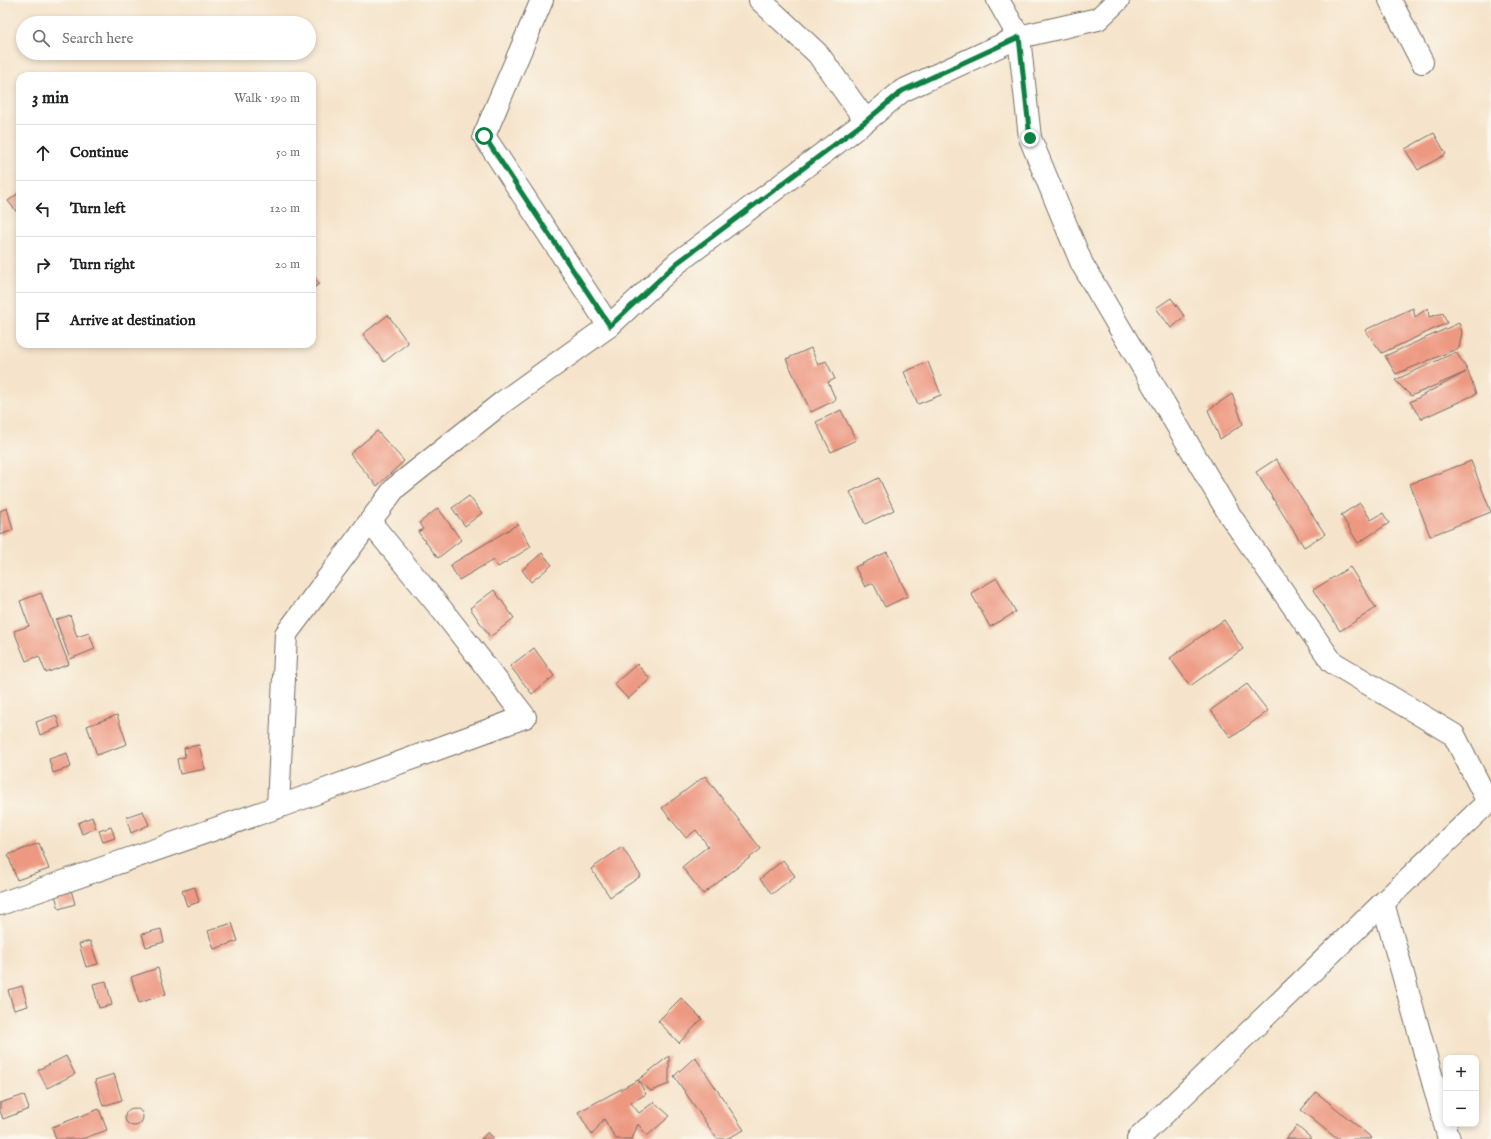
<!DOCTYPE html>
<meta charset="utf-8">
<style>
body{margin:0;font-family:"IM FELL English",serif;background:#f6f6f6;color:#202124}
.controls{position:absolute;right:12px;bottom:12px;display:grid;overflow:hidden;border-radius:8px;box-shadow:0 2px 6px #0003}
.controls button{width:36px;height:36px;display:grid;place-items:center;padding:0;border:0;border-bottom:1px solid #e0e0e0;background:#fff;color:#202124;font:20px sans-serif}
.stop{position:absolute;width:12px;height:12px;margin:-9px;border:3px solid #0b8043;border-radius:50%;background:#fff}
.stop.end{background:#0b8043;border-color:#fff;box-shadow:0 1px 4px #0008}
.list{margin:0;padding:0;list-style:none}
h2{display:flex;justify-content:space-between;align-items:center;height:52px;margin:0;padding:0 16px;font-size:17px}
h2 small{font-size:13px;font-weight:400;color:#757577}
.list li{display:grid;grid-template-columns:26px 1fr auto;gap:12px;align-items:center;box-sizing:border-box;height:56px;padding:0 16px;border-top:1px solid #e0e0e0}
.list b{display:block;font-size:15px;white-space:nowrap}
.list em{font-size:13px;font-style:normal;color:#757577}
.icon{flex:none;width:22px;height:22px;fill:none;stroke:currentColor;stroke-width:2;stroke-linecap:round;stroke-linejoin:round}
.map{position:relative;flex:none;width:1491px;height:1139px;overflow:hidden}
.search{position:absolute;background:#fff;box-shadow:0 2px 6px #0003;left:16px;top:16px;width:300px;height:44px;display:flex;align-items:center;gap:10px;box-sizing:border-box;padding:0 14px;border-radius:22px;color:#757577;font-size:15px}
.panel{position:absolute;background:#fff;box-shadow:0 2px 6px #0003;left:16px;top:72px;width:300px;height:276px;border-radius:12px}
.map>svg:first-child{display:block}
.building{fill:#ed9881}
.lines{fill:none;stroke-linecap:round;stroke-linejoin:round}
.street-casing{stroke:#726c63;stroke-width:24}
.highway-casing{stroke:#726c63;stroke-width:24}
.street{stroke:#fff;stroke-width:22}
.highway{stroke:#fff;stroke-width:22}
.route{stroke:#0b8043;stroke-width:5}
</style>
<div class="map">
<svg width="1491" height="1139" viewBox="0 0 1491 1139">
<rect width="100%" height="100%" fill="#fbf7ec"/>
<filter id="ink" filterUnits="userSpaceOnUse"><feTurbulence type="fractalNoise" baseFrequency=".025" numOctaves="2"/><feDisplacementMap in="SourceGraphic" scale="8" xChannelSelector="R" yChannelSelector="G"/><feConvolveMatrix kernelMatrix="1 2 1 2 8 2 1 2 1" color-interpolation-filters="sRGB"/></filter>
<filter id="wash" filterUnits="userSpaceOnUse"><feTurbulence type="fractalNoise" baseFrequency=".012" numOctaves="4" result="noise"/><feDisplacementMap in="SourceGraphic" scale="16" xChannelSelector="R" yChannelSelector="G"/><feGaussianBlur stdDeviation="0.9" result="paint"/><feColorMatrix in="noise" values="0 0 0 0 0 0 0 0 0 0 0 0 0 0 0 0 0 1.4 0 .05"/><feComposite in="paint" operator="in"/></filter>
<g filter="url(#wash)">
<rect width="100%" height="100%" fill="#f5e4cb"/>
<g id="blocks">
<g class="building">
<path d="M1434 133 1446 154 1418 170 1405 149Z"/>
<path d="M20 192V216L8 201Z"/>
<path d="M312 275 319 284 312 289Z"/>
<path d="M1171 298 1185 317 1171 328 1156 308Z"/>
<path d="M1413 308 1415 317 1428 308 1429 317 1443 313 1447 323 1382 353 1365 330Z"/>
<path d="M388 315 408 343 384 362 363 334Z"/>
<path d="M1459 323 1462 332 1459 348 1396 374 1385 356Z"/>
<path d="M811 348 818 365 826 361 835 379 828 382 836 400 811 412 786 359Z"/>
<path d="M1456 352 1468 371 1476 394 1421 419 1410 402 1466 372 1411 396 1395 380Z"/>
<path d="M928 362 941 395 918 404 904 372Z"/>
<path d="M1232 394 1243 424 1220 439 1208 410Z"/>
<path d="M841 410 856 440 831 452 816 422Z"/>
<path d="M377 431 404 461 377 486 350 454Z"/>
<path d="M1276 459 1325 534 1304 547 1256 472Z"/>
<path d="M1471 461 1491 512 1430 536 1410 484Z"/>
<path d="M879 478 894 510 865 524 850 492Z"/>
<path d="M469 496 482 513 465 526 452 508Z"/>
<path d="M1360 503 1371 520 1383 513 1389 523 1358 543 1341 515Z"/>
<path d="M7 508 13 530 0 535V511Z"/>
<path d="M438 508 461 540 438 558 418 532 423 529 419 523Z"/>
<path d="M518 524 531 547 498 567 493 560 459 580 450 565Z"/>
<path d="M887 552 908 596 885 607 873 583 865 587 855 567Z"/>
<path d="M542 553 552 565 531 582 522 570Z"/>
<path d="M1350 567 1376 608 1340 631 1313 590Z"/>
<path d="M997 578 1016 612 990 627 971 593Z"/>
<path d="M494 590 514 618 490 637 470 608Z"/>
<path d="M41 593 69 664 46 673 39 656 26 661 14 631 29 626 20 601Z"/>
<path d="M70 615 77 637 89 633 95 649 70 659 56 620Z"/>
<path d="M1224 620 1243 649 1190 686 1170 658Z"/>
<path d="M534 648 554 676 532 694 510 666Z"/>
<path d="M637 664 650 679 628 699 614 684Z"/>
<path d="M1247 684 1268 711 1231 738 1211 710Z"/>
<path d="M56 715 60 727 40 735 36 722Z"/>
<path d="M117 715 127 744 97 755 87 726Z"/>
<path d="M199 745 205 769 180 774 177 759 185 757 184 748Z"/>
<path d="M67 753 71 767 53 773 49 759Z"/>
<path d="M705 776 761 849 703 894 682 867 708 846 696 830 686 838 662 808Z"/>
<path d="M143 811 149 825 131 833 126 817Z"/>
<path d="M92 817 96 828 82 834 78 823Z"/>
<path d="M111 827 115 838 103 842 99 831Z"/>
<path d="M39 843 49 869 17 880 8 855Z"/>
<path d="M622 847 641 876 610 897 591 869Z"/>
<path d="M783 860 795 876 772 894 760 879Z"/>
<path d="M195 887 199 902 187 906 182 891Z"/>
<path d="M71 890 75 904 59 909 55 895Z"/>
<path d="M232 923 238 941 214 949 208 931Z"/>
<path d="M161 929 164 942 146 947 142 934Z"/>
<path d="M90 941 98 964 86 967 79 944Z"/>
<path d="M158 968 166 994 139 1003 131 977Z"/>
<path d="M106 981 112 1005 99 1008 93 984Z"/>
<path d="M22 986 28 1006 14 1010 8 990Z"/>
<path d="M681 998 702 1019 679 1043 658 1021Z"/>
<path d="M66 1056 75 1074 47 1088 38 1070Z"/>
<path d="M669 1056V1084L651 1091 638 1080Z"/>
<path d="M695 1057 744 1130 726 1139H717L674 1076Z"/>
<path d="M114 1074 122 1100 103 1106 95 1080Z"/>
<path d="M638 1080 646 1094 631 1103 639 1113 654 1102 670 1116 647 1136 638 1124 632 1139H616L604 1119 592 1135 578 1112Z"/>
<path d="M1316 1092 1372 1138 1371 1139H1337L1301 1110Z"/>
<path d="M24 1095 29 1109 3 1119 0 1111V1103Z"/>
<circle cx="134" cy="1117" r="9"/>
<path d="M99 1109 107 1130 82 1139H56L52 1127Z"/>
<path d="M1297 1126 1312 1139H1286Z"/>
<path d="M488 1132 494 1139H481Z"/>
</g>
</g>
</g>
<g filter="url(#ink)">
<use href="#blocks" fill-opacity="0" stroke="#726c63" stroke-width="1"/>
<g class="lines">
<g class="street-casing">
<g id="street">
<path d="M542 0 484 136 609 326"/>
<path d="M760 0 818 54 866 121"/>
<path d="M998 0 1019 37 1030 138 1082 264 1231 517 1332 662 1454 735 1488 802"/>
<path d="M1390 0 1422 62"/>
<path d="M278 807 286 634 395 488 503 402 609 326 677 263 866 121 902 91 1019 37 1098 19 1118 0"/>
<path d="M1383 903 1449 1139"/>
<path d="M0 904 278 807 525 717 442 610 370 522"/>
</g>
</g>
<g class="highway-casing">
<path id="highway" d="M1138 1139 1491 799"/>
</g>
<use href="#street" class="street"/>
<use href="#highway" class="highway"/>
</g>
</g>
<g class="lines" filter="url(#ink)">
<path class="route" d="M484 136 610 326 677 263 866 121 902 91 1019 37 1030 138"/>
</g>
</svg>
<div class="controls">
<button>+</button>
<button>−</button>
</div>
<div class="stop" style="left:484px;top:136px"></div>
<div class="stop end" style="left:1030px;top:138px"></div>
<div class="search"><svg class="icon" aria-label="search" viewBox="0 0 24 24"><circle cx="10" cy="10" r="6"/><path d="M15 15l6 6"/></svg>Search here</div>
<section class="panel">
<h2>3 min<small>Walk · 190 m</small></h2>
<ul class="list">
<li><svg class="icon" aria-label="ahead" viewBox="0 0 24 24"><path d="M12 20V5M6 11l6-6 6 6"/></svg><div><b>Continue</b></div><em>50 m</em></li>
<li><svg class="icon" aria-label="left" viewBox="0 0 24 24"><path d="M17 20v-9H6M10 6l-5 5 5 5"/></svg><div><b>Turn left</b></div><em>120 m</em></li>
<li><svg class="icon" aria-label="right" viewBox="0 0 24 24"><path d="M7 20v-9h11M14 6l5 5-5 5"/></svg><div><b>Turn right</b></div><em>20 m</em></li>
<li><svg class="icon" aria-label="arrive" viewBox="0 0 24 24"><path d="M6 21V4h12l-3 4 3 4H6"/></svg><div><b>Arrive at destination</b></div></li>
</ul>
</section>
</div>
